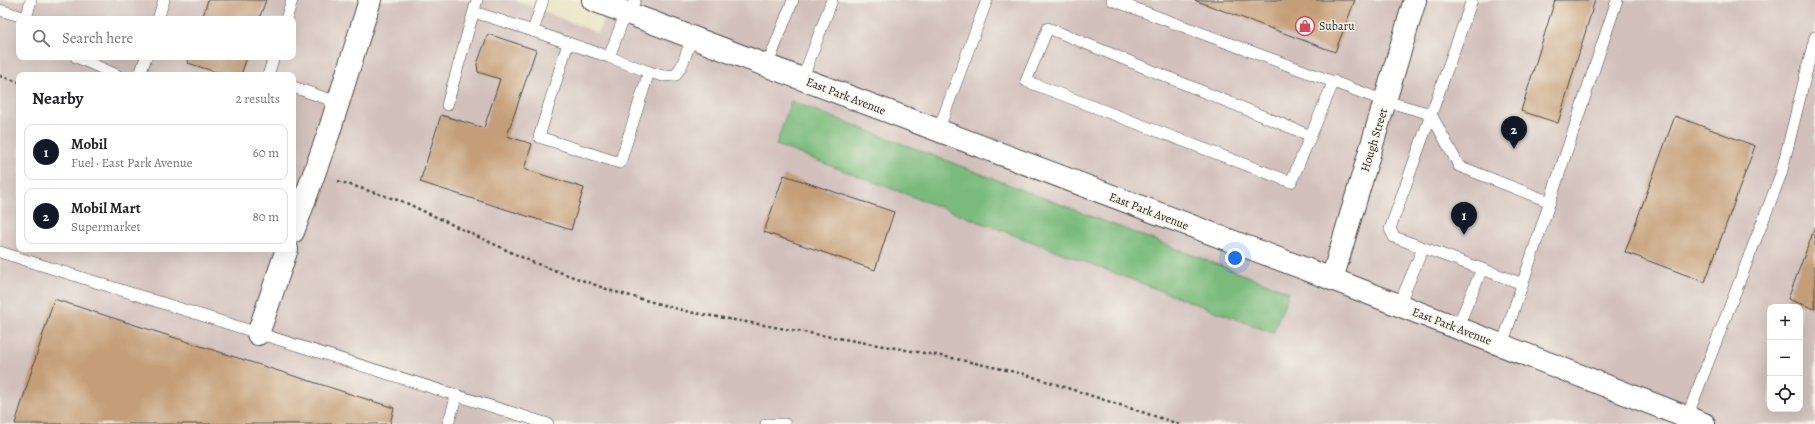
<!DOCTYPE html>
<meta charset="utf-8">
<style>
body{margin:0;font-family:Alegreya,serif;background:#f6f6f6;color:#202124}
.controls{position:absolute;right:12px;bottom:12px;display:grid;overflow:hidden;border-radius:8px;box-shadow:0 4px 16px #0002}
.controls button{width:36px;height:36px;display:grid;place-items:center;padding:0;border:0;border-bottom:1px solid #e0e0e0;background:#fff;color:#202124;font:20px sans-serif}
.you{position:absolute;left:1235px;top:258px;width:14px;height:14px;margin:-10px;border:3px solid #fff;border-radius:50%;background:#1a73e8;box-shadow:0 0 0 6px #1a73e833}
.badge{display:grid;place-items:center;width:26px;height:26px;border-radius:50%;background:#111827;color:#fff;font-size:13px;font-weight:700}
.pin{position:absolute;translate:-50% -33px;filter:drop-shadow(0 1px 2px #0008)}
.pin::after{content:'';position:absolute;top:21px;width:14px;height:12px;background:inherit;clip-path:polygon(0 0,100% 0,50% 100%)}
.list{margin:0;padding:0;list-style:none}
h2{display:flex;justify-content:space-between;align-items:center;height:52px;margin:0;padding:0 16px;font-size:17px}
h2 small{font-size:13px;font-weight:400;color:#757577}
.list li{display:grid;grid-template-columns:26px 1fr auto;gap:12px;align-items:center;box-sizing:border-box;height:56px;margin:0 8px 8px;padding:0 8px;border:1px solid #e0e0e0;border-radius:8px}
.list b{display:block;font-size:15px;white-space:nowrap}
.list p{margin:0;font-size:13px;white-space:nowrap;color:#757577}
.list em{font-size:13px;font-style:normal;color:#757577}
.icon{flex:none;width:22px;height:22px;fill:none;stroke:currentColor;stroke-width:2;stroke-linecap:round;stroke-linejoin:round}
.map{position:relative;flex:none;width:1815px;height:424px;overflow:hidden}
.search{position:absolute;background:#fff;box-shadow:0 4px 16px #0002;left:16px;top:16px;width:280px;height:44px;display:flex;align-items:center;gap:10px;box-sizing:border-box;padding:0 14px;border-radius:8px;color:#757577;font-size:15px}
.panel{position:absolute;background:#fff;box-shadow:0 4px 16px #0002;left:16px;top:72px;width:280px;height:180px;border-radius:8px}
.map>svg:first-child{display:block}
.industrial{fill:#d1c0bc;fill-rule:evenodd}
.forest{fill:#7abb7d;stroke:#527354}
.building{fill:#c49e78}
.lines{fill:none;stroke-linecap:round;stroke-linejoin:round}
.lane-casing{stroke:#484743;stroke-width:12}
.street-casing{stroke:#484743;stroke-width:24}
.secondary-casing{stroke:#484743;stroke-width:24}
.path{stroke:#484743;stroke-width:2.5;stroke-dasharray:3 3;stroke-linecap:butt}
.lane{stroke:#fff;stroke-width:11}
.street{stroke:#fff;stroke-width:22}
.secondary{stroke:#fff;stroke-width:22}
.labels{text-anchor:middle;stroke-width:3;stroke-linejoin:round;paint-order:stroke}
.poi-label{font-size:12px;fill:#2b2b2b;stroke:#f7f3e8;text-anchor:start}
.street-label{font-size:12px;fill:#2b2b2b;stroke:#f7f3e8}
</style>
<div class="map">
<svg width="1815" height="424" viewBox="0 0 1815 424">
<rect width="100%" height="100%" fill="#f7f3e8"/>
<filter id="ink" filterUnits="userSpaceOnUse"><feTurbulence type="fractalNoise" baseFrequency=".025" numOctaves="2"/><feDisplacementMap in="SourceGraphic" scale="8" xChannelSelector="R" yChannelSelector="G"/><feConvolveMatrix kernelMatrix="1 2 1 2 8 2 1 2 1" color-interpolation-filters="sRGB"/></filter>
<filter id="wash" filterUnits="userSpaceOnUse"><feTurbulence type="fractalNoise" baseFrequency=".012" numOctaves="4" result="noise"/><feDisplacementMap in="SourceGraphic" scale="16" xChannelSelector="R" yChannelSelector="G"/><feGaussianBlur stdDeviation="0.9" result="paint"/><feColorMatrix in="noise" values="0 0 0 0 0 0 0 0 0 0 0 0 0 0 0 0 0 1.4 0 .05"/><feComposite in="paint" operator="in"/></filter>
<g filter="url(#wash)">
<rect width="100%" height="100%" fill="#ebe5c8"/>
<path class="industrial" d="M0 0H514L598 33 610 0H1815V424H0ZM19 19H293V57H19ZM19 75H293V249H19ZM1770 307H1800V409H1770Z"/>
<path class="forest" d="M791 101 1289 292 1273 333 776 145Z"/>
<g id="blocks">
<g class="building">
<path d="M208 0H266L259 19H202Z"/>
<path d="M1194 0H1355L1335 52Z"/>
<path d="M1555 0H1595L1558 123 1521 111Z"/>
<path d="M488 34 536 50 507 136 532 144 524 169 584 188 571 230 420 182 441 115 484 128 500 79 478 72 477 64Z"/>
<path d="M190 57H247L241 75H225L188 63Z"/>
<path d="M1675 116 1755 146 1705 282 1625 252Z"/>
<path d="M784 175 894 212 875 270 764 232Z"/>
<path d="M1815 227V309L1788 299Z"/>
<path d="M54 299 394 408 390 424H15Z"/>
</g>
</g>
</g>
<g filter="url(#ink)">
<use href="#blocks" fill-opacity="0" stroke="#484743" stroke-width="1"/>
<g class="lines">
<g class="lane-casing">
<g id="lane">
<path d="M543 0 533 31 609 57 626 12"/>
<path d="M1112 0 1385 101 1431 114 1459 166 1550 202"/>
<path d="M1472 0 1390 229 1394 237 1523 284"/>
<path d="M0 10 26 18"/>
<path d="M474 12 533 31"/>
<path d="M630 14 635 0"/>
<path d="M26 19 31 0"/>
<path d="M158 19 164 0"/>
<path d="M286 19 292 0"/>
<path d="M568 43 539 137 620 163 649 72 609 57"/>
<path d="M76 57 117 75"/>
<path d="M767 66 793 0"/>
<path d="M649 72 663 76 676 75 682 65 692 38"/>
<path d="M140 75 146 57"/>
<path d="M268 75 274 57"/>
<path d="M802 80 832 0"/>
<path d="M293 87 337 102"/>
<path d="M447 105 477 0"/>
<path d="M938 131 987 0"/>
<path d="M1311 136 1048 28 1026 81 1291 182 1334 81"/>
<path d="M0 252 548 424"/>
<path d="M1399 305 1423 248"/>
<path d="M1457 328 1482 269"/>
<path d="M1502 345 1617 0"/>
<path d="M1687 417 1781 174 1815 37"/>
<path d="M448 424 457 395"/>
<path d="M766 424H785"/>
</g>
</g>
<g class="street-casing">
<g id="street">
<path d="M293 232 328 135 370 0"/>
<path d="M1332 279 1415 0"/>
<path d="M258 334 287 249"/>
</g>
</g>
<g class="secondary-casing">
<path id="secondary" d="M593 0 1332 279 1704 424"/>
</g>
<g class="path">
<path d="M0 76 19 82"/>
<path d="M338 181 404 202 532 262 612 291 689 312 952 358 1024 374 1179 424"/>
</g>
<use href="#lane" class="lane"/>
<use href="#street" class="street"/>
<use href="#secondary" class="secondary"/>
</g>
</g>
<defs>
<g id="shop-ring" transform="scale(1)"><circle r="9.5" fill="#f7f3e8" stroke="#d1495b" stroke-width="1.5"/><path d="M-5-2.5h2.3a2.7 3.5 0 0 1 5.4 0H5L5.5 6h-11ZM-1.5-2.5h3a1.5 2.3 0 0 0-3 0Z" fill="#d1495b"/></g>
</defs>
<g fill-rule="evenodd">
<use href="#shop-ring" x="1305" y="26"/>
</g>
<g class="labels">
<g class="poi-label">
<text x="1319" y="30">Subaru</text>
</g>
<g class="street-label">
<text transform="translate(846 96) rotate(21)" y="4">East Park Avenue</text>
<text transform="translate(1374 140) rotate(-73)" y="4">Hough Street</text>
<text transform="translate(1149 211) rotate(21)" y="4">East Park Avenue</text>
<text transform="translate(1452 326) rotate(21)" y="4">East Park Avenue</text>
</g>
</g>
</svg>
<div class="controls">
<button>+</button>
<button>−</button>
<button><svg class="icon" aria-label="locate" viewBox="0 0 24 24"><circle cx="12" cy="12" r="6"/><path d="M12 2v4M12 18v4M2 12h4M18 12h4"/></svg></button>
</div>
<div class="you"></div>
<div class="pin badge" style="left:1464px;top:235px">1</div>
<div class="pin badge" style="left:1514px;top:149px">2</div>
<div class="search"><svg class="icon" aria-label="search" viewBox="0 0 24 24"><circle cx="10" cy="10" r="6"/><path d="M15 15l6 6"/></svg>Search here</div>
<section class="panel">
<h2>Nearby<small>2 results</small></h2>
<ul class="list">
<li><span class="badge">1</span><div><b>Mobil</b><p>Fuel · East Park Avenue</p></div><em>60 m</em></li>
<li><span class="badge">2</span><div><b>Mobil Mart</b><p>Supermarket</p></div><em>80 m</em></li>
</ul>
</section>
</div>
